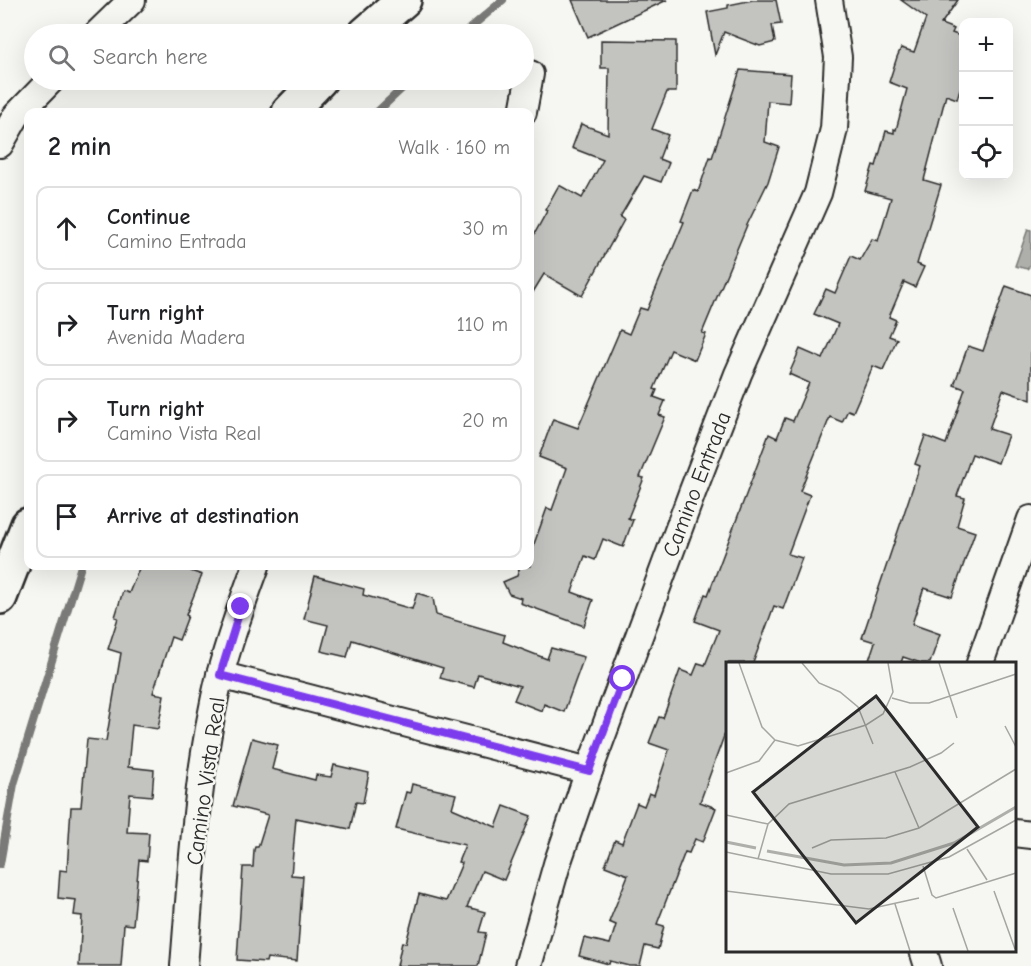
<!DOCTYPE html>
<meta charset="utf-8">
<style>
body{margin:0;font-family:"Comic Neue",sans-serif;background:#f2f2f2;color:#202124}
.controls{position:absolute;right:18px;top:18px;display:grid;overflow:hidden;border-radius:12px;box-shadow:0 6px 24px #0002}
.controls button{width:54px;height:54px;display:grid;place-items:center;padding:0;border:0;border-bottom:2px solid #e0e0e0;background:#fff;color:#202124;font:30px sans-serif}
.stop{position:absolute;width:18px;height:18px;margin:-14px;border:4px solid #7c3aed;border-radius:50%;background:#fff}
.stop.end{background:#7c3aed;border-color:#fff;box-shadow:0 2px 6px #0008}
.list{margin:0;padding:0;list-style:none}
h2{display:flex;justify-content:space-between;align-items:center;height:78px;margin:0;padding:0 24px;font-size:26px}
h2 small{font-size:20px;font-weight:400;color:#757577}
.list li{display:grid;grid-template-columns:39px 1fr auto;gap:18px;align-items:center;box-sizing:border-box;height:84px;margin:0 12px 12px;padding:0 12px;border:2px solid #e0e0e0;border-radius:12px}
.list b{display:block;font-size:22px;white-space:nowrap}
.list p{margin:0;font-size:20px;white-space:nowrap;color:#757577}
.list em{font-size:20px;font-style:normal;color:#757577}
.icon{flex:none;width:33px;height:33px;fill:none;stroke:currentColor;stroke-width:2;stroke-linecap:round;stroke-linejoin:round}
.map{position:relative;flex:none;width:1031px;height:966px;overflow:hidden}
.search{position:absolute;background:#fff;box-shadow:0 6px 24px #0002;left:24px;top:24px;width:510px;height:66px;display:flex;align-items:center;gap:15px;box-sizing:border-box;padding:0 21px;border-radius:33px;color:#757577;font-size:22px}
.panel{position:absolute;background:#fff;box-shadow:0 6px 24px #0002;left:24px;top:108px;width:510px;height:462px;border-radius:12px}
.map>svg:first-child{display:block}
.water{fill:#aeaeab;stroke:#7a7a78;stroke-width:1.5}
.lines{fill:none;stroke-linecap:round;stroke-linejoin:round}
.stream{stroke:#7a7a78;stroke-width:8}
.building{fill:#c3c3c0;stroke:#2b2b2b;stroke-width:1.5}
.street-casing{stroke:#2b2b2b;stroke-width:30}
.secondary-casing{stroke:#2b2b2b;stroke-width:38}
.street{stroke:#f6f6f2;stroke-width:26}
.secondary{stroke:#f6f6f2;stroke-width:33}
.route{stroke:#7c3aed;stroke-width:8}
.labels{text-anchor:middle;stroke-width:5;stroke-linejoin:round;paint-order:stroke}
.street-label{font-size:22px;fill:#2b2b2b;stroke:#f6f6f2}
.inset-river{fill:none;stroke:#aeaeab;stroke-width:3}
.inset-road{fill:none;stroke:#a5a5a2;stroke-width:1.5}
.view{fill:#2b2b2b;fill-opacity:0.15;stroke:#2b2b2b;stroke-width:3}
.inset-edge{fill:none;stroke:#2b2b2b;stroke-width:3}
</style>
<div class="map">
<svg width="1031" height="966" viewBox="0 0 1031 966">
<rect width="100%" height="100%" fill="#f6f6f2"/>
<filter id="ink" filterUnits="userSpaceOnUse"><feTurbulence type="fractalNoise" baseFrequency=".0167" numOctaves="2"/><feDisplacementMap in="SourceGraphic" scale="12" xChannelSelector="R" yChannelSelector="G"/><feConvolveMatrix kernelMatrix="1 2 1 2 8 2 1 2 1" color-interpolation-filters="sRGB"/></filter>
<g filter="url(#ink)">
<path class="water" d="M1028 229 1031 230V265L1027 269 1015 266Z"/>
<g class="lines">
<g class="stream">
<path d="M463 34 503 0"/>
<path d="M377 112 411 80"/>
<path d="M0 864 14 784 81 566"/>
</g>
</g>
<g class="building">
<path d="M572 0H667L588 37Z"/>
<path d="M753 0H776L781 24 772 25 775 42 760 46 724 32 715 55 707 12 728 8V5Z"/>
<path d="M901 0H958L941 24 954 29 952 33 963 37V91L960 89 957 99 946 95 924 180 941 185 917 264 924 267 915 287 904 282 889 317 896 320 889 336 897 339 883 370 873 366 853 412 848 410 842 422 830 417 800 491 810 495 788 554 802 558 783 609 774 606 753 663H728V725L700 802 716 808 703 842 695 839 689 853 685 852 657 924 664 926 658 949 645 946 640 966H630L610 961 609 964 579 956 584 938 610 944 616 925 609 922 628 875 605 866 615 840 622 843 637 803 644 806 649 793 654 795 669 750 649 743 659 717 663 718 680 670 693 675 698 663 705 665 719 630 695 621 705 594 708 595 769 434 777 438 785 418 793 421 809 383 789 374 800 349 823 359 838 324 814 314 826 289 835 293 851 256 860 260 872 239 878 241 891 198 865 191 873 165 876 166 886 131 894 133V129L896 130 907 89 889 82 897 57 901 48 914 52 926 18Z"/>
<path d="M601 40 676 41V92H667L652 129 668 135 659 159 669 163 661 182 644 176 620 217 624 220 582 296 544 274 530 297V242L547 211 545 210 559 185 582 198 603 160 572 148 581 124 608 134 609 68H601Z"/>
<path d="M740 70 791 74 789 103 768 101 765 142 779 147 768 182 747 225 702 333 706 334 695 360 671 350 654 389 657 390 654 397 665 401 659 415 665 417 640 477 644 478 628 518 633 520 623 547 603 539 595 560 585 556 572 592 593 600 584 626 520 603 521 598 509 594 503 582 517 576 520 566H530V555L547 508 552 510 567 468 539 457 553 419 578 428 620 330 629 334 640 308 647 310 684 222 681 221 693 190 698 192 710 157 712 158Z"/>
<path d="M1006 286 1031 295V400L1003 390 989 429 1008 435 998 463 972 454 957 496 965 498 957 526 975 532 952 597 924 588 912 624 940 634 930 663H921L903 657 901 663H868L875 642 862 638 920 466 915 464 925 436 946 444 965 389 954 385 968 346 983 351Z"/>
<path d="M140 566H194L191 571 202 575 186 615 188 616 179 640 171 637 153 693 164 695 158 729 132 725 128 767 154 770 152 796 130 794 127 832 149 833 147 861 139 860 133 925 124 924 121 966H79L82 916 74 915 76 900 58 898 60 870 67 871 71 807H81L87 739 106 741 121 653 108 649 118 618 115 617 123 591 129 593Z"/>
<path d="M315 576 364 589 363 595 412 609 417 593 433 598 436 615 505 635 503 642 547 659 551 648 584 657 564 712 544 704 542 711 514 700 520 686 478 674 474 687 466 685 440 678 443 668 352 640 347 657 321 651 328 625 304 619Z"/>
<path d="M252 738 278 745 272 769 315 780 316 775 331 777 334 765 369 773 363 803 356 802 350 829 296 818 291 875 303 876 297 961 267 958 266 962 237 960 243 867H253L254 850 255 847H258L268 815 233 806Z"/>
<path d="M412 784 456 794 452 808 496 827 504 806 531 816 504 880 482 871 467 907 485 912 479 932 486 933 478 966H397L402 942 406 943 419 894 446 901 462 863 458 862 465 845 396 829 406 792 410 793Z"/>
</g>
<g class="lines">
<g class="street-casing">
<g id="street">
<path d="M97 34 132 0"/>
<path d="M523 112 530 74"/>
<path d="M0 144 16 116 51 80"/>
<path d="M980 663 1031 519"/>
<path d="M220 675 589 771"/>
<path d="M1014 833 1031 835"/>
<path d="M923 950 928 966"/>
<path d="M184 966C192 868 197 770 220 675 230 638 243 601 256 566"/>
<path d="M528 966 557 864 589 771 692 493 738 374 818 193 834 129 836 95 838 57 829 0"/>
</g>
</g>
<g class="secondary-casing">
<g id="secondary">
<path d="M365 34 404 0"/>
<path d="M289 112 320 80"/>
<path d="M0 597 28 525"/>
</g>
</g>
<use href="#street" class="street"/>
<use href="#secondary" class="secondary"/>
</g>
</g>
<g class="lines" filter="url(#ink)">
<path class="route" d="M241 607 220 675 589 771 623 679"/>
</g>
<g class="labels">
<g class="street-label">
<text transform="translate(696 484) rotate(-69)" y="8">Camino Entrada</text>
<text transform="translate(205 781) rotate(-82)" y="8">Camino Vista Real</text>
</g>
</g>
<g transform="translate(726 662)">
<rect width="290" height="290" fill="#f6f6f2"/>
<path class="inset-river" d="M0 180 30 186M41 189 118 203 165 201 228 181 290 145"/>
<path class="inset-road" d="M13 1 36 65 49 78 72 84 140 63 157 52 167 30 162 1M76 1 93 21 114 30 132 45 147 82M213 1 231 56M166 36 184 41H203L290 12M279 64 290 85M169 110 193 166M0 111 33 99 49 78M0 153 42 162M86 186 105 178 160 176 193 166 290 107M241 187 261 218M0 190 105 212H162L223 195 290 158M32 197 42 162 63 142 184 105 215 91 228 81M197 204 206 233 210 236 290 211M0 229 143 247 193 236M268 229 289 287M169 242 184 289M227 246 242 289"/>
<path class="view" d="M150 34 252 165 130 261 27 130Z"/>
<rect width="290" height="290" class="inset-edge"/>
</g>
</svg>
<div class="controls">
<button>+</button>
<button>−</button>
<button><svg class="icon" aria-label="locate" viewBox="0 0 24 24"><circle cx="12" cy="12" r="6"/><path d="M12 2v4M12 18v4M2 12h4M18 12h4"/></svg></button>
</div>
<div class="stop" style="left:623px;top:679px"></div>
<div class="stop end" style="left:241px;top:607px"></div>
<div class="search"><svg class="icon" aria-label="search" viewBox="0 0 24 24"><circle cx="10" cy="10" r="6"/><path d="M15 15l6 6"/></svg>Search here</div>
<section class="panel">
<h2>2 min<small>Walk · 160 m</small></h2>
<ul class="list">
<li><svg class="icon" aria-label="ahead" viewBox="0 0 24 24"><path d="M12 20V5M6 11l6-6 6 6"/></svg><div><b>Continue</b><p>Camino Entrada</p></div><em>30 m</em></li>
<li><svg class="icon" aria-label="right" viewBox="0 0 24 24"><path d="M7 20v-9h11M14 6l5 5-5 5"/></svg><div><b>Turn right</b><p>Avenida Madera</p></div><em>110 m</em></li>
<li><svg class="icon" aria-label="right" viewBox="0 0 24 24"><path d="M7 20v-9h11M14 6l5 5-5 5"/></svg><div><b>Turn right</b><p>Camino Vista Real</p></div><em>20 m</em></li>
<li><svg class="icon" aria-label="arrive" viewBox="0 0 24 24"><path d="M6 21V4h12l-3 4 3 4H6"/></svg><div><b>Arrive at destination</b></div></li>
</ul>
</section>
</div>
